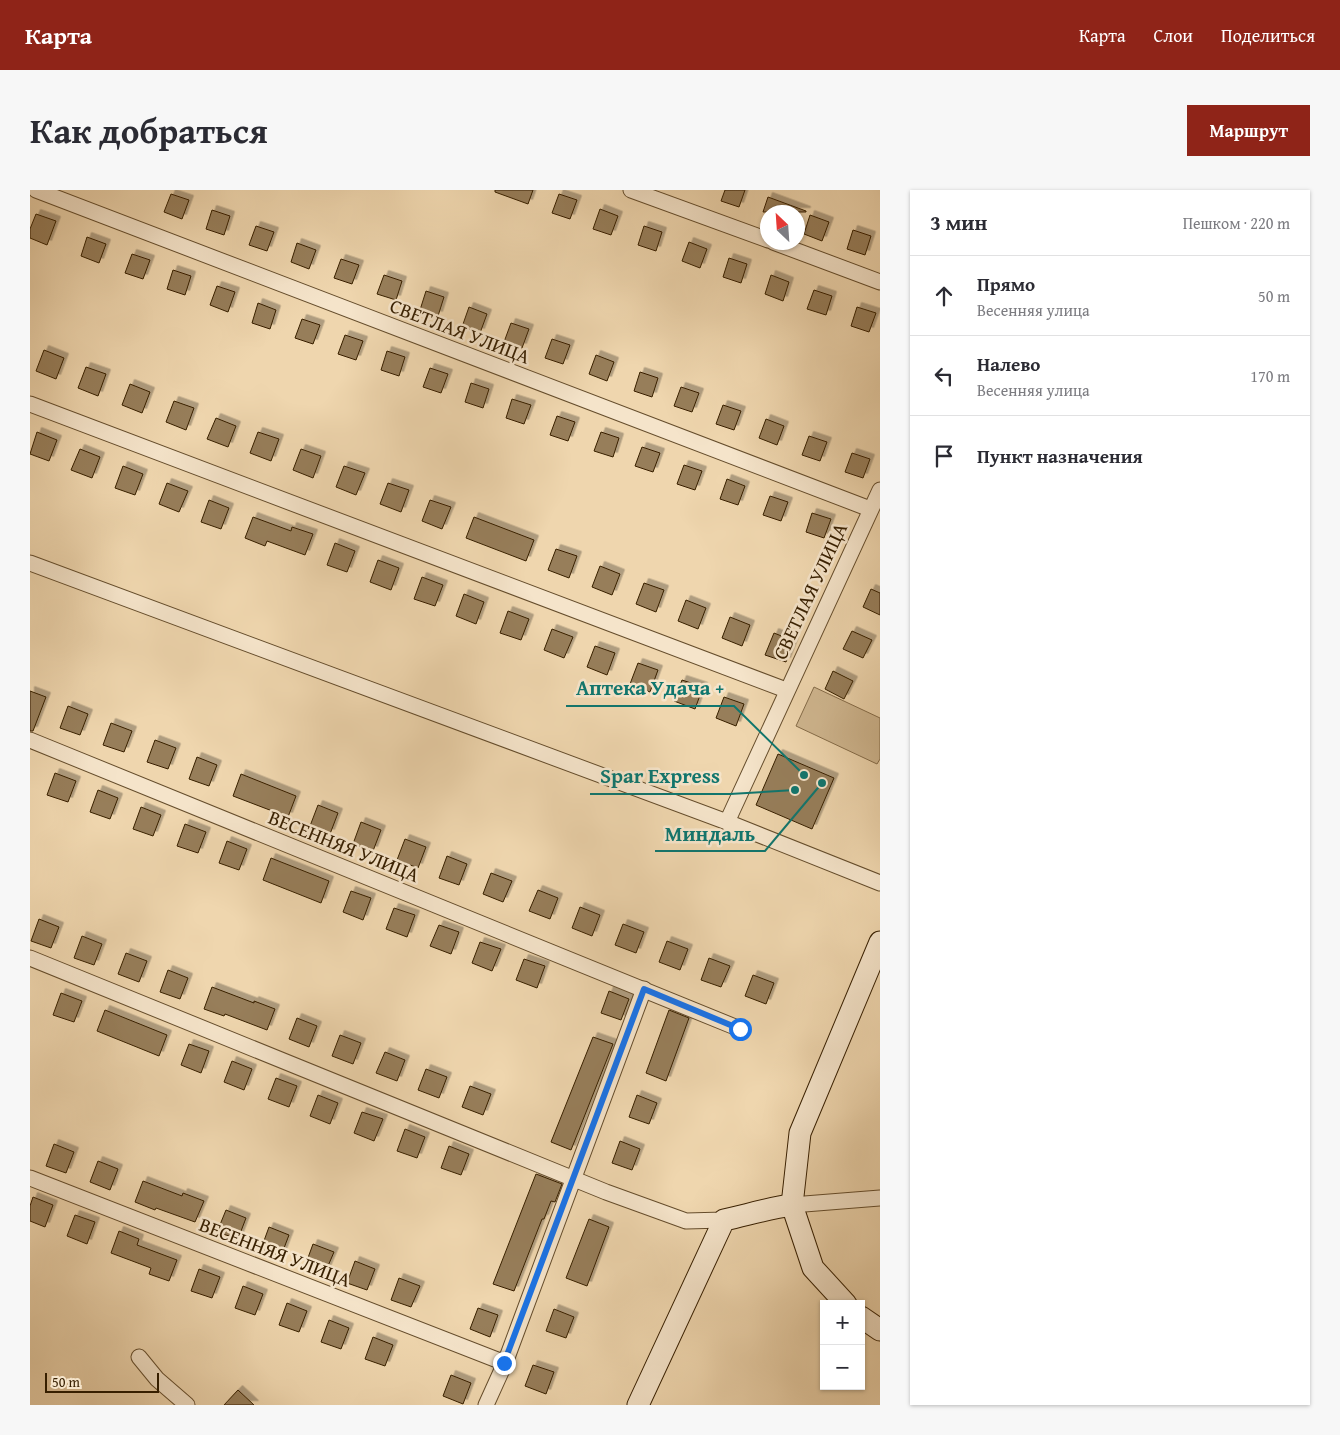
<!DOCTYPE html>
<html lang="ru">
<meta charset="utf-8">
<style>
body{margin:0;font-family:"Gentium Book Plus",serif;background:#f7f7f7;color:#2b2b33}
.controls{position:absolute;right:15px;bottom:15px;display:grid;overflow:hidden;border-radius:0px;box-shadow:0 1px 4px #0004}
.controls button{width:45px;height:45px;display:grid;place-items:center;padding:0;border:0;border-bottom:1px solid #e1e1e2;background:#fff;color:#2b2b33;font:25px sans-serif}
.compass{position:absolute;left:730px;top:15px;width:45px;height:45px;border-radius:50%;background:#fff;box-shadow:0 1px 4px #0004;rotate:335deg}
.scale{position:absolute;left:15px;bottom:12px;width:114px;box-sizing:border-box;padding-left:5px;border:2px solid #371f00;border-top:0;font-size:14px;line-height:18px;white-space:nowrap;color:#371f00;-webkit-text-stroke:4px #f5e4ca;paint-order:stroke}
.stop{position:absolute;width:15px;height:15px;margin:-11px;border:4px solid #1a73e8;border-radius:50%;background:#fff}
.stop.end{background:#1a73e8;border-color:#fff;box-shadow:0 1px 5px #0008}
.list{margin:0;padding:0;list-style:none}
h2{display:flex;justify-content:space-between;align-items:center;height:65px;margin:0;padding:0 20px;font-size:21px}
h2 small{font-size:16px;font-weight:400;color:#7c7c81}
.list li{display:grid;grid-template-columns:32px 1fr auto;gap:15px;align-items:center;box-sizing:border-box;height:80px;padding:0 20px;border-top:1px solid #e1e1e2}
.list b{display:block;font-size:19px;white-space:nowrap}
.list p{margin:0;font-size:16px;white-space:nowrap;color:#7c7c81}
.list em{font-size:16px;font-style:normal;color:#7c7c81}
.icon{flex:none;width:28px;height:28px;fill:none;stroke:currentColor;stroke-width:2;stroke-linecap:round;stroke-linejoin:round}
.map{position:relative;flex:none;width:850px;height:1215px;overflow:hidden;border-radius:0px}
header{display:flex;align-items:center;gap:30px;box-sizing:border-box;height:70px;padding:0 25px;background:#8f2418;color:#fff}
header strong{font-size:24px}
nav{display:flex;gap:28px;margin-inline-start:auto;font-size:18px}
.intro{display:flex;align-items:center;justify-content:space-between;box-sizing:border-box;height:120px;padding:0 30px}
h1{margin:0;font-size:35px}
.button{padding:12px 22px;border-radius:0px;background:#8f2418;color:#fff;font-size:18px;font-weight:700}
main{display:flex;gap:30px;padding:0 30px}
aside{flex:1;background:#fff;border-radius:0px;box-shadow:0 1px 4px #0004}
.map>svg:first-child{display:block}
.green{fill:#d0b790;stroke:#846b48}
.building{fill:#977e5a;stroke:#371f00;filter:url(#shadow)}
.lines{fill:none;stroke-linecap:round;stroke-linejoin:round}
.street-casing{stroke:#654d2c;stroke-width:17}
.secondary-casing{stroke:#371f00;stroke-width:23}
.street{stroke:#f5e4ca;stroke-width:15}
.secondary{stroke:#f5e4ca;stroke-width:21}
.route{stroke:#1a73e8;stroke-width:6}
.labels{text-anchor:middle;stroke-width:5;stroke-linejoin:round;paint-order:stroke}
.street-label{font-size:20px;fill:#371f00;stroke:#f5e4ca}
.leader{fill:none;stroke:#0f766e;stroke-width:2}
.callout-dot{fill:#0f766e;stroke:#f5e4ca;stroke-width:2}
.callout-label{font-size:21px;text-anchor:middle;font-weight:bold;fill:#0f766e;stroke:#f5e4ca;stroke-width:5;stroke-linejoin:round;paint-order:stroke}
</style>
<header>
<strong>Карта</strong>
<nav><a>Карта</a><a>Слои</a><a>Поделиться</a></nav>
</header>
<div class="intro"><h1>Как добраться</h1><a class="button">Маршрут</a></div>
<main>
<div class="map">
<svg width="850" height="1215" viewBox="0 0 850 1215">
<defs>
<filter id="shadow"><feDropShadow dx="4.5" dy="-4.5" stdDeviation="0" flood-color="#0004"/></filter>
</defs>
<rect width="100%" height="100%" fill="#efd6ae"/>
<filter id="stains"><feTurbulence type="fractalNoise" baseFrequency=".004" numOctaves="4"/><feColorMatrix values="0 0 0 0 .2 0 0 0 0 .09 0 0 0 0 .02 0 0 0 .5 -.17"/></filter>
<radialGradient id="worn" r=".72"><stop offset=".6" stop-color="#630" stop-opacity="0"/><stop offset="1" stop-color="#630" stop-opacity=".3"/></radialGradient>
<path class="green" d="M784 497 850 528V569L847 574 766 536Z"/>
<g class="building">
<path d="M465 0H503L498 14 465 2Z"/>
<path d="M695 0H715L709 17 691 11Z"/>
<path d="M141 4 159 10 152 29 134 22Z"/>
<path d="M529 4 547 10 540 29 522 23Z"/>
<path d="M738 7 776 21V22H733Z"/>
<path d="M570 19 588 26 581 45 563 39Z"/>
<path d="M182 20 200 26 194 45 176 39Z"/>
<path d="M6 24 26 31 17 55 0 48V39Z"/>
<path d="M780 25 799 32 792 51 774 44Z"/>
<path d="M226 36 244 42 237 61 219 55Z"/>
<path d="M614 36 632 42 626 61 608 55Z"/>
<path d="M823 40 841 46 835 65 817 59Z"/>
<path d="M57 47 76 54 69 73 51 66Z"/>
<path d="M659 52 677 59 670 78 652 71Z"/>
<path d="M267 53 286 60 279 79 261 72Z"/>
<path d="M102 64 120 70 113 89 95 83Z"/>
<path d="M699 68 717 74 711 93 693 87Z"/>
<path d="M311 69 329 75 322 94 304 88Z"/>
<path d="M143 80 161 86 155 105 137 99Z"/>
<path d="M354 85 372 91 366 110 347 104Z"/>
<path d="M741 85 759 92 753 111 735 104Z"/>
<path d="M187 96 205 102 198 122 180 115Z"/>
<path d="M784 100 802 106 796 125 777 119Z"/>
<path d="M396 101 414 107 408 126 390 120Z"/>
<path d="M228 113 246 120 240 139 222 133Z"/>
<path d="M439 117 457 124 450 143 432 137Z"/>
<path d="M827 117 846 123 839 142 821 136Z"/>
<path d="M272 129 290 135 283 154 265 148Z"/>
<path d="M481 133 499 139 492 158 474 152Z"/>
<path d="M315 145 333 151 326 170 308 164Z"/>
<path d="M522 149 540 155 533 174 515 168Z"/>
<path d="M14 160 34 168 26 189 6 181Z"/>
<path d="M357 161 375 167 369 186 351 180Z"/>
<path d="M566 165 584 172 577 191 559 184Z"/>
<path d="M56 177 76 184 68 206 48 198Z"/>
<path d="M400 178 418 184 411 203 393 197Z"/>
<path d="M610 182 628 188 622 207 604 201Z"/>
<path d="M441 193 459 199 453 218 435 212Z"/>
<path d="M100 194 120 202 112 223 92 215Z"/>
<path d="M651 197 669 203 662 222 644 216Z"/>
<path d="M482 209 501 215 494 234 476 228Z"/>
<path d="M144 211 164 218 156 240 136 232Z"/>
<path d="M693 215 711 221 704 240 686 234Z"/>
<path d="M527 226 545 232 538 251 520 245Z"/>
<path d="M186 228 206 236 198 257 177 249Z"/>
<path d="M736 229 754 236 747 255 729 248Z"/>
<path d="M7 242 27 250 19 271 0 264Z"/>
<path d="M228 242 249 249 241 271 220 263Z"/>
<path d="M571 242 589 248 583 267 564 261Z"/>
<path d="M779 246 797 252 790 271 772 265Z"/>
<path d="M612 257 630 263 623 282 605 276Z"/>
<path d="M50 259 70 267 62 288 41 280Z"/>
<path d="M271 259 291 266 283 288 263 280Z"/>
<path d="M822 263 840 269 833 288 815 282Z"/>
<path d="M654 275 672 281 665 300 647 294Z"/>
<path d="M93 276 113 284 105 305 85 298Z"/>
<path d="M314 276 335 283 326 305 306 297Z"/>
<path d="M697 289 715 296 708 315 690 309Z"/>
<path d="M137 293 158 301 149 322 129 314Z"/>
<path d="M358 293 379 300 371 322 350 314Z"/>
<path d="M740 306 758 312 751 331 733 325Z"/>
<path d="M179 310 199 318 191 339 171 332Z"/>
<path d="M400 310 421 317 412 339 392 331Z"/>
<path d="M782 323 801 329 794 348 776 342Z"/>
<path d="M223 327 261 341 262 337 283 344 275 365 237 351 235 356 215 348Z"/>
<path d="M444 327 504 350 496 371 436 348Z"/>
<path d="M305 353 325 361 317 382 297 375Z"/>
<path d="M526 359 547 366 539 388 518 380Z"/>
<path d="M348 370 369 378 361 400 340 392Z"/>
<path d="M570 376 590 384 582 405 562 397Z"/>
<path d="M392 387 413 395 405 416 384 409Z"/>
<path d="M614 393 634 400 626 422 606 414Z"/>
<path d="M841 399 850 403V425L833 417Z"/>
<path d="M434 404 454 412 446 434 426 426Z"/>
<path d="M656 410 676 418 668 439 648 431Z"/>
<path d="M478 421 499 429 491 450 470 443Z"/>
<path d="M700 427 720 435 712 456 692 448Z"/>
<path d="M522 439 543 447 534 468 514 460Z"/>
<path d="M822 441 842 450 833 468 813 459Z"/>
<path d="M744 443 764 451 756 472 735 465Z"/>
<path d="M565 456 585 463 577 485 557 477Z"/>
<path d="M608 473 628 480 620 502 600 494Z"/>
<path d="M803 481 823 491 814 509 795 499Z"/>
<path d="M652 490 673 497 665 519 644 511Z"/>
<path d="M0 501 16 507 3 541H0Z"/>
<path d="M694 507 714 514 706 536 686 528Z"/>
<path d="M38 516 58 524 50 545 30 538Z"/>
<path d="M81 533 102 541 94 562 73 555Z"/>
<path d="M125 550 146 558 138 579 117 572Z"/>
<path d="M748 564 804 588 782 639 726 615Z"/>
<path d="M167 567 187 575 179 596 159 589Z"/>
<path d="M25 583 46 591 38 612 17 605Z"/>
<path d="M211 584 266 606 258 627 203 606Z"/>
<path d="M68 600 88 608 80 629 60 622Z"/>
<path d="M288 615 308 623 300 644 280 636Z"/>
<path d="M111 617 131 625 123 646 103 639Z"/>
<path d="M331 632 351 640 343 661 323 654Z"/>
<path d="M155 634 176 642 168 663 147 656Z"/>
<path d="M375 649 396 657 388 678 367 670Z"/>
<path d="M197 651 217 659 209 680 189 673Z"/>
<path d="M417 666 437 674 429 695 409 688Z"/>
<path d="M241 668 299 691 291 713 233 690Z"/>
<path d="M461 683 482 691 473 712 453 704Z"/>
<path d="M508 700 528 708 520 729 499 721Z"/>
<path d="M321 701 341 708 333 730 313 722Z"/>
<path d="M550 717 570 725 562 746 542 738Z"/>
<path d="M364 718 385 725 377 747 356 739Z"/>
<path d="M9 729 29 737 21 758 1 751Z"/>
<path d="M593 734 614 742 606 763 585 755Z"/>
<path d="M409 735 429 742 421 764 400 756Z"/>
<path d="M52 746 72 754 64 775 44 768Z"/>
<path d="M637 751 658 759 650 780 629 772Z"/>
<path d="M450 752 471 759 462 781 442 773Z"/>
<path d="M96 763 117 771 109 792 88 784Z"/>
<path d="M679 768 700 776 691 797 671 790Z"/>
<path d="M494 769 515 776 507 798 486 790Z"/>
<path d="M138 780 158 788 150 809 130 802Z"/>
<path d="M723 785 744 793 736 814 715 806Z"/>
<path d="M182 797 224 813V811L245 819 237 840 195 824 194 826 174 819Z"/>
<path d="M579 801 599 809 591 830 571 823Z"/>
<path d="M31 803 52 811 44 832 23 825Z"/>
<path d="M75 820 137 845 129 866 67 841Z"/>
<path d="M639 820 659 828 636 891 616 883Z"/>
<path d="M267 828 287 836 279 857 259 849Z"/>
<path d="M310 845 331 853 323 874 302 866Z"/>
<path d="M563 847 583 854 541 960 521 952Z"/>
<path d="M159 854 179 861 171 883 151 875Z"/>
<path d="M355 862 375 870 367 891 346 883Z"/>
<path d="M202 871 222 879 214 900 194 892Z"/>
<path d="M396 879 417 887 409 908 388 900Z"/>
<path d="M246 888 267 896 259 917 238 909Z"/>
<path d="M440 896 461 904 453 925 432 917Z"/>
<path d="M288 905 308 913 300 934 280 926Z"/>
<path d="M607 905 627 913 619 934 599 927Z"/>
<path d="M332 922 353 929 344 951 324 943Z"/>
<path d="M375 939 395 947 387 968 367 961Z"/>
<path d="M590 951 610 959 602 980 582 973Z"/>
<path d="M24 954 44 962 36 983 16 976Z"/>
<path d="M419 956 439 964 431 985 411 978Z"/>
<path d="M68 971 88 979 80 1000 60 992Z"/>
<path d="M506 984 532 994 525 1012 521 1011 514 1029H512L484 1101 463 1094Z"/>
<path d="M113 991 152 1006 153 1003 174 1011 165 1032 126 1018 125 1020 105 1012Z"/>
<path d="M3 1007 23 1015 15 1037 0 1031V1016Z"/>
<path d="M196 1020 216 1028 208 1049 187 1042Z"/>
<path d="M45 1025 65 1032 57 1054 37 1046Z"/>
<path d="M559 1029 579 1037 557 1096 536 1088Z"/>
<path d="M239 1037 259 1045 251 1066 231 1059Z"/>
<path d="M89 1041 109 1049 107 1055 147 1070 139 1091 119 1084 121 1078 81 1063Z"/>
<path d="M283 1054 304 1062 295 1083 275 1076Z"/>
<path d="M325 1071 345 1079 337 1100 317 1093Z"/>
<path d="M169 1079 190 1087 182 1108 161 1101Z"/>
<path d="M369 1088 390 1096 381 1117 361 1110Z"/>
<path d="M213 1096 233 1104 225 1125 205 1118Z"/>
<path d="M257 1113 277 1121 269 1142 249 1135Z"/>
<path d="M448 1118 468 1125 460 1147 440 1139Z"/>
<path d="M524 1119 544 1127 536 1148 516 1141Z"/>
<path d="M299 1130 319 1138 311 1159 291 1152Z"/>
<path d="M343 1147 363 1155 355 1176 335 1169Z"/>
<path d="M503 1175 524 1182 516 1204 495 1196Z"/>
<path d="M421 1185 441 1193 433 1214 413 1206Z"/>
<path d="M208 1200 224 1215H194Z"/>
</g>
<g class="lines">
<g class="street-casing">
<g id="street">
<path d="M6 0 840 319"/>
<path d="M601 0 738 50"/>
<path d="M743 52 850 92"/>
<path d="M0 214 756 500"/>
<path d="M0 373 697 632 850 693"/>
<path d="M0 550 710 839"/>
<path d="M697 632 850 300"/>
<path d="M0 768 576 1002 656 1031 694 1030"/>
<path d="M0 988 475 1173"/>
<path d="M762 1015 850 1008"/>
<path d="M109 1167 127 1189 157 1215"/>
<path d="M456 1215 475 1173 614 799"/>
</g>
</g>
<g class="secondary-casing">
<g id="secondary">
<path d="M816 1114 783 1078 762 1015 770 943 850 752"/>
<path d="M831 1127 850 1140"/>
<path d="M608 1215 694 1030C717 1025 739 1018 762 1015"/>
</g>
</g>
<use href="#street" class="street"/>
<use href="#secondary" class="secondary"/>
</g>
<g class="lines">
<path class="route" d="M474 1173 614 799 710 839"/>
</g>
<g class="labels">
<g class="street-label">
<text transform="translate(430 141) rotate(21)" y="7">СВЕТЛАЯ УЛИЦА</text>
<text transform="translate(780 401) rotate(-65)" y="7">СВЕТЛАЯ УЛИЦА</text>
<text transform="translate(314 656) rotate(22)" y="7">ВЕСЕННЯЯ УЛИЦА</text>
<text transform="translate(245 1062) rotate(21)" y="7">ВЕСЕННЯЯ УЛИЦА</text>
</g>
</g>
<path class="leader" d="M774 585L704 516H536M765 600L700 604H560M792 593L735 661H625"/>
<g class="callout-dot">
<circle cx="774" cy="585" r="5"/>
<circle cx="765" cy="600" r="5"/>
<circle cx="792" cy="593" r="5"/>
</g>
<g class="callout-label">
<text x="620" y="505">Аптека Удача +</text>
<text x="630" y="593">Spar Express</text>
<text x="680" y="651">Миндаль</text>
</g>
<rect width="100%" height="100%" filter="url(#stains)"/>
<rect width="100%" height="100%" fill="url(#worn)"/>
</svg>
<div class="controls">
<button>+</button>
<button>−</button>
</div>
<svg class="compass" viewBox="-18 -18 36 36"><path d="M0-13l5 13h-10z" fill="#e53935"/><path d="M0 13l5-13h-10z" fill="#7c7c81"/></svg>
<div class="scale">50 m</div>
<div class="stop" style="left:710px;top:839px"></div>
<div class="stop end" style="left:474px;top:1173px"></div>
</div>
<aside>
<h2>3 мин<small>Пешком · 220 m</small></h2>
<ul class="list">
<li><svg class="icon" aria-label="ahead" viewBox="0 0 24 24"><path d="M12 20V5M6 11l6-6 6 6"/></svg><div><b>Прямо</b><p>Весенняя улица</p></div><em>50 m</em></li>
<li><svg class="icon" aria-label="left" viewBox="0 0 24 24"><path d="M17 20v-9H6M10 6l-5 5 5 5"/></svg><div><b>Налево</b><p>Весенняя улица</p></div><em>170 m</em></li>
<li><svg class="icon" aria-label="arrive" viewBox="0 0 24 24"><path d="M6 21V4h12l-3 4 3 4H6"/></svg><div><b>Пункт назначения</b></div></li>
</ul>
</aside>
</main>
